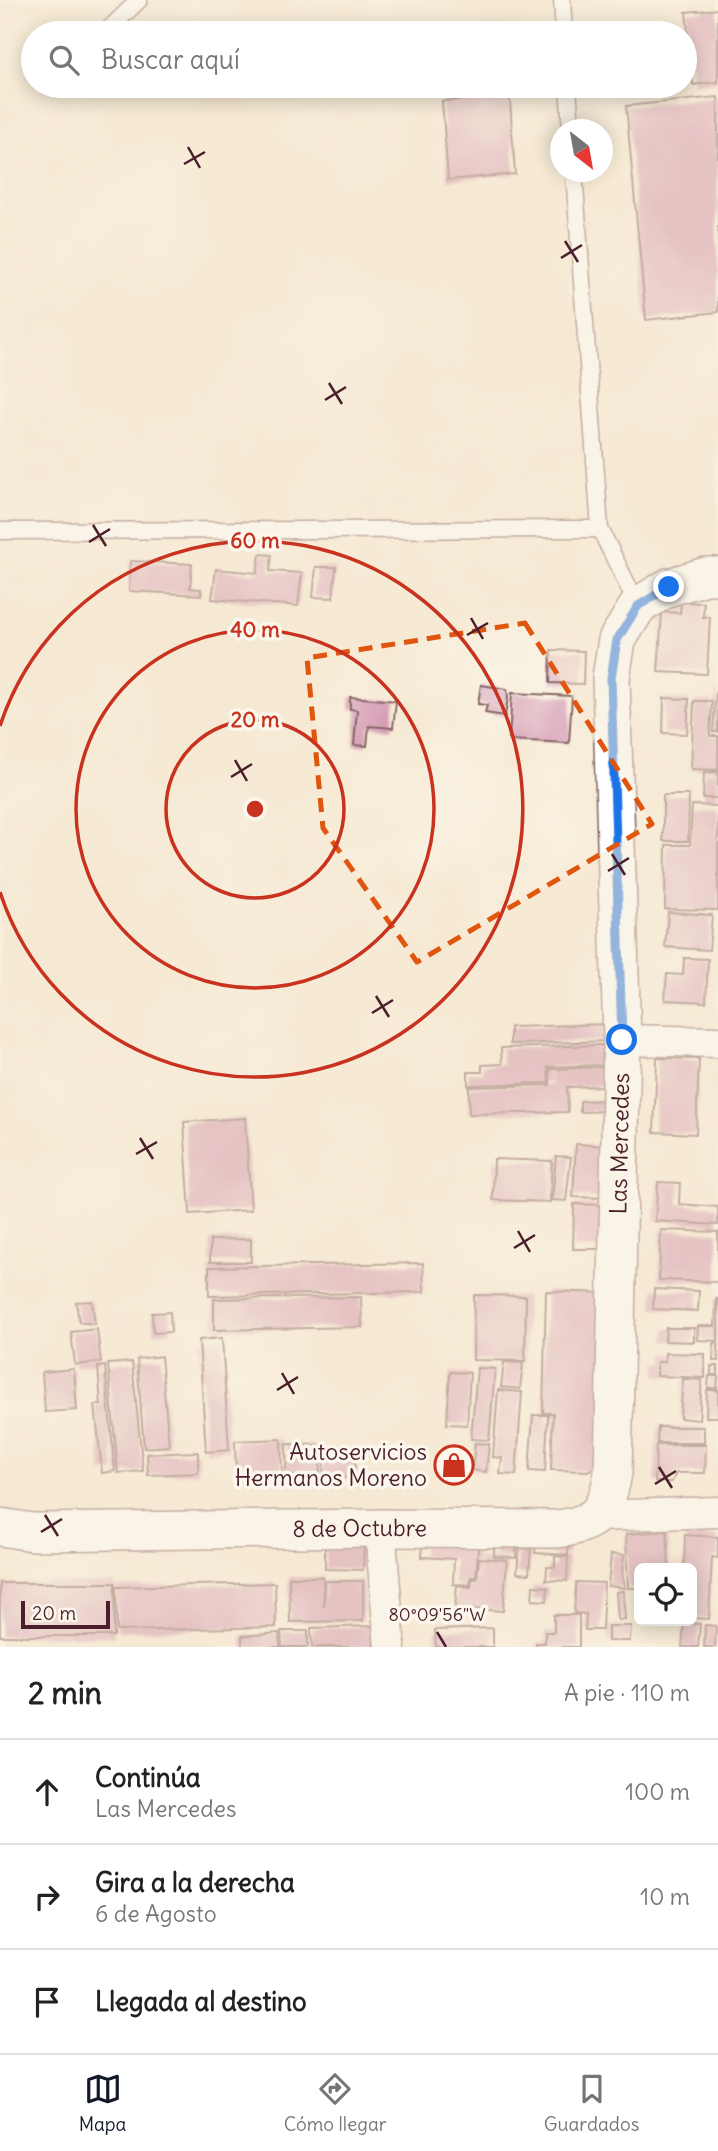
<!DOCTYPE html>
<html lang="es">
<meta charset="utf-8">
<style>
body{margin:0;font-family:Delius,sans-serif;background:#f2f2f2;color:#222}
.controls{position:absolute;right:21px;bottom:21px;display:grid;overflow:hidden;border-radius:10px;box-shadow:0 4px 18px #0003}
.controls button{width:63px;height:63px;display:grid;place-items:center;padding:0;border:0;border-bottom:2px solid #e0e0e0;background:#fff;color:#222;font:35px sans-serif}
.compass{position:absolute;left:550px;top:119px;width:63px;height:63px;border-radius:50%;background:#fff;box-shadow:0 4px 18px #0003;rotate:149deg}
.scale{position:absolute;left:21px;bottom:18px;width:89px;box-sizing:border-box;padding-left:7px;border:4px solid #4a1f2b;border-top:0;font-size:19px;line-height:24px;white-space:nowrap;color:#4a1f2b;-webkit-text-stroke:5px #fbf7ec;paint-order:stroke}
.stop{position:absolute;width:21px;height:21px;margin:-16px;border:5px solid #1a73e8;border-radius:50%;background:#fff}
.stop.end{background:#1a73e8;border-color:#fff;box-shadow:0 2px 7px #0008}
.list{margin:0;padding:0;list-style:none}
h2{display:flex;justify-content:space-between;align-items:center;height:91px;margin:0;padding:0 28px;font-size:30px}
h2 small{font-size:23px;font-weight:400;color:#767676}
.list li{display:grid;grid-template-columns:46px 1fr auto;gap:21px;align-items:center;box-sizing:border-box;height:105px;padding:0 28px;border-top:2px solid #e0e0e0}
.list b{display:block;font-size:26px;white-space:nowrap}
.list p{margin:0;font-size:23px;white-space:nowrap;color:#767676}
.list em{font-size:23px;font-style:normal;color:#767676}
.icon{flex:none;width:38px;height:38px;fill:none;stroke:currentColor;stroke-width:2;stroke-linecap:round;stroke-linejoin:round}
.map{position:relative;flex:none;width:718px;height:1647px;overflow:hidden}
.search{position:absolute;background:#fff;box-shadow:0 4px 18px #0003;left:21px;right:21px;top:21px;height:77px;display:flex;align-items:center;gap:18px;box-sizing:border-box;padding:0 24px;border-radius:38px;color:#767676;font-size:26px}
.sheet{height:406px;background:#fff}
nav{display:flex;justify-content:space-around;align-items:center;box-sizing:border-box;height:98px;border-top:2px solid #e0e0e0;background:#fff;font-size:19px;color:#767676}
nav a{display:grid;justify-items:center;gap:4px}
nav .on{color:#111827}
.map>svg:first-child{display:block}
.building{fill:#d294b0}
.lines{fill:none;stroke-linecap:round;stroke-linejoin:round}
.service-casing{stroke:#866666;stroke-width:19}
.minor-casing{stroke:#866666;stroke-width:33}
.tertiary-casing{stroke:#866666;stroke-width:40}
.service{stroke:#fff;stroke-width:16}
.minor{stroke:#fff;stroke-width:30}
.tertiary{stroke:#fff;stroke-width:37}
.route{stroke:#1a73e8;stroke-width:9}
.marked{fill:none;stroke:#e0560e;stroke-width:5;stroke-dasharray:14 9;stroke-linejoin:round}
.ticks{fill:none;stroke:#4a1f2b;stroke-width:2.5}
.ring{fill:none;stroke:#c8321e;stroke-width:3.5}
.labels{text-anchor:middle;stroke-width:7;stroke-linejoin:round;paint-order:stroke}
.street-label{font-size:23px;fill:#4a1f2b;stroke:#fbf7ec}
.poi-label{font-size:23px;fill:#4a1f2b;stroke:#fbf7ec;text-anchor:end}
.ticks-label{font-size:18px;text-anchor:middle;fill:#4a1f2b;stroke:#fbf7ec;stroke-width:7;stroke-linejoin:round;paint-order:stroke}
.centre{fill:#c8321e;stroke:#fbf7ec;stroke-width:3.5}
.ring-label{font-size:21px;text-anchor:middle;font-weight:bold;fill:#c8321e;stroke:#fbf7ec;stroke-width:7;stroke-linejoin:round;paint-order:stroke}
</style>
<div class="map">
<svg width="718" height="1647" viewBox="0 0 718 1647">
<rect width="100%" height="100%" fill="#fbf7ec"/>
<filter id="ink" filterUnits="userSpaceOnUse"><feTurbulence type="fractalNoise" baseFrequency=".0143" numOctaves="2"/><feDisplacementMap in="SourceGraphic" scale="14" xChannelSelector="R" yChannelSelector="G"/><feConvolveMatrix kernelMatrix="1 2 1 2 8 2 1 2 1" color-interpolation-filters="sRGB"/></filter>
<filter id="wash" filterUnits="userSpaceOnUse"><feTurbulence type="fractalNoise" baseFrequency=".00686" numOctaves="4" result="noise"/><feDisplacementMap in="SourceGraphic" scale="28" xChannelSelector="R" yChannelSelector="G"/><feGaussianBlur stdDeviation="1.57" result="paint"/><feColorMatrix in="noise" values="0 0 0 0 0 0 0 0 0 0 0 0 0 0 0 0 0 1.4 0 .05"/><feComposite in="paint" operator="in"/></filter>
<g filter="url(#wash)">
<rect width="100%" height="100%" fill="#f6e9d3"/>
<g id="blocks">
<g class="building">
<path d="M718 9V82L693 85 686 12Z"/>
<path d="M504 26 505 33H467V29Z"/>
<path d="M471 86H509L515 174 448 180 442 101 472 99Z"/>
<path d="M718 97V312L646 320 626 106Z"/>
<path d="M260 554 272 555 270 571 302 573 298 606 212 599 216 569 257 573Z"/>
<path d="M130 561 192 564 190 588 201 589V595L129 591Z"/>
<path d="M316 567H336L333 598 313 597Z"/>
<path d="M681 602 704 603 703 617H710L707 674 658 672 662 612 680 613Z"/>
<path d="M551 650 584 651 583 684 550 683Z"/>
<path d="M481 685 507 689 508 698 505 716 485 713 487 705 478 704Z"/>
<path d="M716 691H718V732H713Z"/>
<path d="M512 693 572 696 569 743 509 740Z"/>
<path d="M350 697 396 701 393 728 369 726 367 746 354 745 357 710 350 709Z"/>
<path d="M664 698 689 699 687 734 663 733Z"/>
<path d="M694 701H712L710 736H718V770L691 769Z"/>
<path d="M704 772H718V798H703Z"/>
<path d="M663 795H689L688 841H663Z"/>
<path d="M692 805 718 806V910L665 909 666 845H690Z"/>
<path d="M668 912 712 915 709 950 665 947Z"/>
<path d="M684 958 708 959 706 1002 665 1000 667 974 683 975Z"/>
<path d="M609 1024 610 1041 510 1044V1027Z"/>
<path d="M604 1045 605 1065 548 1067 549 1083 468 1085V1072H482V1065L502 1064 501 1048Z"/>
<path d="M657 1058 699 1059 696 1134 654 1132Z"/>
<path d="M608 1067V1086L567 1087 568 1112 469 1114V1087L550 1085V1069Z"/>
<path d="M607 1100 608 1111 580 1112V1101Z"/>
<path d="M245 1118 251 1210 190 1214 184 1122Z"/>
<path d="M576 1144 609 1146 606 1198 573 1197Z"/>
<path d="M556 1156 571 1157 566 1201 552 1200Z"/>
<path d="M494 1159 552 1161 550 1202 493 1200Z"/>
<path d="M658 1182 680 1183 679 1204 718 1207V1225L655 1221Z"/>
<path d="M574 1204 602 1205 601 1249H573Z"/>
<path d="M661 1230 718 1232V1282L659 1280Z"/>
<path d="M251 1239V1262H210V1240Z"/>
<path d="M423 1263 424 1292 209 1296V1267Z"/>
<path d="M654 1289 699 1291 698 1311 653 1309Z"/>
<path d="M546 1291 606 1293 601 1464 588 1471 551 1470 553 1413H543Z"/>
<path d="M474 1295 526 1296 525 1361 473 1360Z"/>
<path d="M361 1297 362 1327 214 1330V1299Z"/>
<path d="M716 1299H718V1341L697 1340 698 1326H715Z"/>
<path d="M92 1301 95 1324 79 1322 76 1302Z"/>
<path d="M170 1312 171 1332 153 1333 152 1313Z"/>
<path d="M666 1328H694V1342L665 1341Z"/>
<path d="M97 1329 101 1362 75 1365 71 1332Z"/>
<path d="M222 1338 229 1450 206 1452 199 1340Z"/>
<path d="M714 1343 718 1344V1361H713Z"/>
<path d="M665 1353 705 1354V1378L657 1376V1362H665Z"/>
<path d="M161 1356 169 1446 144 1448 137 1359Z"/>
<path d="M132 1362 143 1471 118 1473 108 1364Z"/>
<path d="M504 1362 523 1363 520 1389 501 1387Z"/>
<path d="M105 1366 115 1471 102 1473 95 1405H101L98 1367Z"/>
<rect x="711" y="1366" width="7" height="9"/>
<path d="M477 1368 495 1369 489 1440 471 1439Z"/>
<path d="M74 1369 77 1410 45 1412 42 1372Z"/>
<path d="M450 1372 470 1373 467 1425 447 1424Z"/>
<path d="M709 1376H718L717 1388H708Z"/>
<path d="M683 1379 702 1380 699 1420 680 1418Z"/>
<path d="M498 1390 522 1392 516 1475 500 1474 502 1458 493 1457Z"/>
<path d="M707 1390H718V1417H706Z"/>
<path d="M533 1415H548L545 1472 529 1471Z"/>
<path d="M658 1427H704V1443H657Z"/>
<path d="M281 1439 282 1476 236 1477 235 1441Z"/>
<path d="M475 1443 489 1444 486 1472 472 1470Z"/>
<path d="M286 1444 320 1445V1477L286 1476Z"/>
<path d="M656 1445H706L705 1473H676L672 1482H655Z"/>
<path d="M324 1449 355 1450V1478L323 1477Z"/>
<path d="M198 1452V1473L148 1475 147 1454Z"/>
<path d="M495 1530 516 1545V1558L494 1556Z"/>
<path d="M570 1531 568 1555 535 1553 536 1537Z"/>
<path d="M667 1531 669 1568H639V1588H628L626 1534Z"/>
<path d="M685 1535 718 1537V1558L712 1557 709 1619 692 1618V1568H684Z"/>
<path d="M479 1537 476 1577H471L470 1585 453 1584 454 1559 422 1557 423 1539Z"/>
<path d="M364 1540 363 1570 325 1569V1541Z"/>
<path d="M519 1548 531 1549 529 1574 517 1573Z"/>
<path d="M611 1554 624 1555 622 1575 625 1588 608 1586Z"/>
<path d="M555 1556 568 1557 567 1581 546 1580 547 1567H555Z"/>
<path d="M479 1558 507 1560 503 1611 455 1608 457 1585 471 1587 472 1579H477Z"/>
<path d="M289 1577H323L324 1607 325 1581H363V1621L290 1622Z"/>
<path d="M576 1582 604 1583 602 1630H585L586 1614 574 1613Z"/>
<path d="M0 1583H115L114 1636H0Z"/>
<path d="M275 1583 276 1627 117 1631 116 1587Z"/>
<path d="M533 1586 548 1587 547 1601 532 1600Z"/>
<path d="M623 1591 625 1619 618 1620 616 1592Z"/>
<path d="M554 1615H579V1647H536V1643H545V1632H554Z"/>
<path d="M684 1623 700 1624 698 1647H682Z"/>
<path d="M705 1625 716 1626 715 1647H704Z"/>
<path d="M373 1626 374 1647H312L311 1628Z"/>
<path d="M608 1626H631L630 1641H608Z"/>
<path d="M493 1628V1647H436L435 1630Z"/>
<path d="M281 1631H308V1647H282Z"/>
<path d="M279 1633 280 1647H242V1636Z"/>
</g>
</g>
</g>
<g filter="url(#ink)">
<use href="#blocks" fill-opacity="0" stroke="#866666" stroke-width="2"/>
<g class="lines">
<g class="service-casing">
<g id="service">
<path d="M562 0 564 33"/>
<path d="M105 33 139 0"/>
<path d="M49 86H50"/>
<path d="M568 86 571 130"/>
<path d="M574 172 600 529 638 606"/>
<path d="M0 531 600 529"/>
</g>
</g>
<g class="minor-casing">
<g id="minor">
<path d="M622 1040 718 1042"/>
<path d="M596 1516 718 1512"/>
<path d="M380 1528 390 1647"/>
</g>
</g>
<g class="tertiary-casing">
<g id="tertiary">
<path id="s1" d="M0 1527 33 1532 380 1528 557 1529C597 1524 606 1512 613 1473L622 1040 611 678 617 640 638 606 669 587 706 576H718"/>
</g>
</g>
<use href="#service" class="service"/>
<use href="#minor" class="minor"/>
<use href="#tertiary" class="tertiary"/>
</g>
</g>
<g class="lines" filter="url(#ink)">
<path class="route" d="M622 1040 611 678 617 640 638 606 669 587"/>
</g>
<path d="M0 0H718V1647H0ZM525 623 652 824 417 962 323 828 307 658Z" fill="#f6e9d3" fill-opacity=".55" fill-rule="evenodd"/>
<path class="marked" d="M525 623 652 824 417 962 323 828 307 658Z"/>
<path class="ticks" d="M188 147 200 168M184 164 205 152M565 241 578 262M561 258 582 245M329 383 342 404M325 400 346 387M93 525 106 546M89 542 110 529M471 618 483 639M467 635 488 623M235 760 247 781M231 777 252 764M612 854 625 875M608 871 629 858M376 996 389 1017M372 1013 393 1000M140 1138 153 1159M136 1154 157 1142M518 1231 530 1252M514 1248 535 1235M282 1373 294 1394M277 1390 298 1377M659 1467 672 1488M655 1484 676 1471M45 1515 58 1536M41 1532 62 1519M437 1632 446 1647"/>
<g class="ring">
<circle cx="255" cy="809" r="89"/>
<circle cx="255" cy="809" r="179"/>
<path d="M0 726A268 268 0 1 1 0 892"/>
</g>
<defs>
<g id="shop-ring" transform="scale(2.0125)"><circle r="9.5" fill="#fbf7ec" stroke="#c8321e" stroke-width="1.5"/><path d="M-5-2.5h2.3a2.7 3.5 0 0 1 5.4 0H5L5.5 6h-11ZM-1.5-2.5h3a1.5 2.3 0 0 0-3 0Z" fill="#c8321e"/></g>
</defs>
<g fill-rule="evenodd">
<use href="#shop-ring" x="454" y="1465"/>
</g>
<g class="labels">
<g class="street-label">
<text dy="8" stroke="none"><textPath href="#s1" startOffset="975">Las Mercedes</textPath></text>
<text dy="8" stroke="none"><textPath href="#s1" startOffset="360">8 de Octubre</textPath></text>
</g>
<g class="poi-label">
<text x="427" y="1460">Autoservicios<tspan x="427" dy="26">Hermanos Moreno</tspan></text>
</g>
</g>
<g class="ticks-label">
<text x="437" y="1621">80°09'56"W</text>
</g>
<circle cx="255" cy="809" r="10" class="centre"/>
<g class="ring-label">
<text x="255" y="548">60 m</text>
<text x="255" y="637">40 m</text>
<text x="255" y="727">20 m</text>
</g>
</svg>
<div class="controls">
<button><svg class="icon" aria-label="locate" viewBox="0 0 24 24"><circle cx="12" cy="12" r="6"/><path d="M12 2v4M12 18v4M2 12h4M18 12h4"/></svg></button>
</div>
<svg class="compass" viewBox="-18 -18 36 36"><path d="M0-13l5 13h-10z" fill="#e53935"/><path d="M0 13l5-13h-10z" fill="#767676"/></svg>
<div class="scale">20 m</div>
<div class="stop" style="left:622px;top:1040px"></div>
<div class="stop end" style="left:669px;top:587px"></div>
<div class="search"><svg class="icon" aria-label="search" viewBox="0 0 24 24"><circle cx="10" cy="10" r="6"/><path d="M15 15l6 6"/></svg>Buscar aquí</div>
</div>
<section class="sheet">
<h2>2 min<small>A pie · 110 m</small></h2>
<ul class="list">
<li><svg class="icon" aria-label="ahead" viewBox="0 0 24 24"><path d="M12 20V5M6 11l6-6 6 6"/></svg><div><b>Continúa</b><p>Las Mercedes</p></div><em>100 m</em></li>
<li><svg class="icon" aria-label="right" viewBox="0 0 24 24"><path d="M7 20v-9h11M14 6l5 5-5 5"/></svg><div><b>Gira a la derecha</b><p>6 de Agosto</p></div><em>10 m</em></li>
<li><svg class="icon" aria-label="arrive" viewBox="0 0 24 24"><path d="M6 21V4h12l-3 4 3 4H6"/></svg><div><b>Llegada al destino</b></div></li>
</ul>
</section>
<nav>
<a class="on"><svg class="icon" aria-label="map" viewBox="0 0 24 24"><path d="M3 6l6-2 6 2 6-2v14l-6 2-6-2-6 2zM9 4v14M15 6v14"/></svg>Mapa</a>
<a><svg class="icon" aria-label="directions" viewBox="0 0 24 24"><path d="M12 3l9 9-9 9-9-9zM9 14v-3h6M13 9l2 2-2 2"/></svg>Cómo llegar</a>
<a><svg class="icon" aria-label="saved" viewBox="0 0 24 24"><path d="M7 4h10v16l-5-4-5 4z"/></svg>Guardados</a>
</nav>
